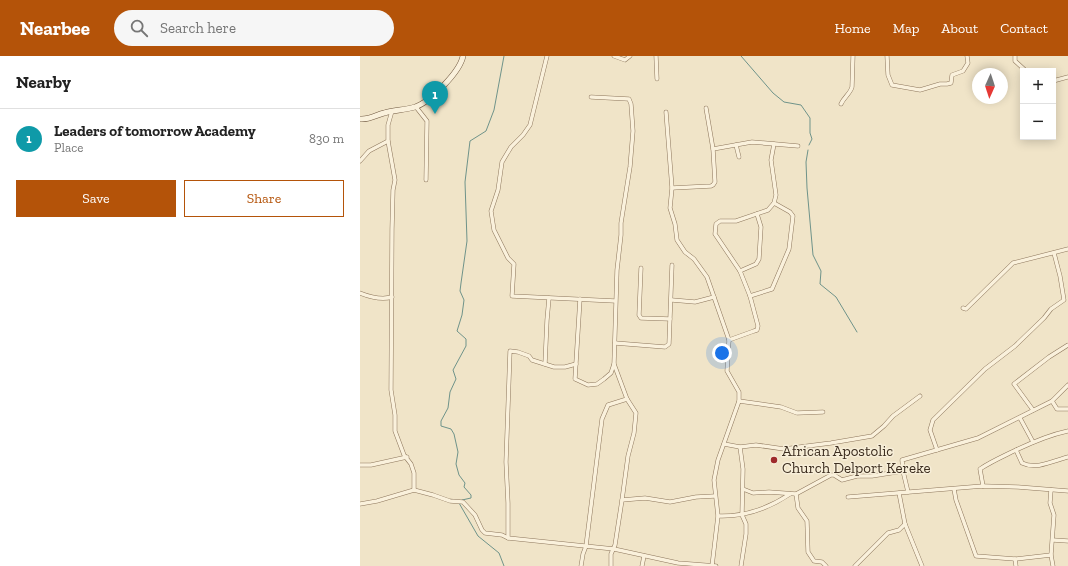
<!DOCTYPE html>
<meta charset="utf-8">
<style>
body{margin:0;font-family:"Zilla Slab",serif;background:#f6f6f6;color:#222}
.controls{position:absolute;right:12px;top:12px;display:grid;overflow:hidden;border-radius:0px;box-shadow:0 2px 10px #0003}
.controls button{width:36px;height:36px;display:grid;place-items:center;padding:0;border:0;border-bottom:1px solid #e0e0e0;background:#fff;color:#222;font:20px sans-serif}
.compass{position:absolute;left:612px;top:12px;width:36px;height:36px;border-radius:50%;background:#fff;box-shadow:0 2px 10px #0003;rotate:183deg}
.you{position:absolute;left:362px;top:297px;width:14px;height:14px;margin:-10px;border:3px solid #fff;border-radius:50%;background:#1a73e8;box-shadow:0 0 0 6px #1a73e833}
.badge{display:grid;place-items:center;width:26px;height:26px;border-radius:50%;background:#b45309;color:#fff;font-size:13px;font-weight:700}
.pin{position:absolute;translate:-50% -33px;filter:drop-shadow(0 1px 2px #0008)}
.pin::after{content:'';position:absolute;top:21px;width:14px;height:12px;background:inherit;clip-path:polygon(0 0,100% 0,50% 100%)}
.list{margin:0;padding:0;list-style:none}
h2{display:flex;justify-content:space-between;align-items:center;height:52px;margin:0;padding:0 16px;font-size:17px}
h2 small{font-size:13px;font-weight:400;color:#767676}
.list li{display:grid;grid-template-columns:26px 1fr auto;gap:12px;align-items:center;box-sizing:border-box;height:60px;padding:0 16px;border-top:1px solid #e0e0e0}
.list b{display:block;font-size:15px;white-space:nowrap}
.list p{margin:0;font-size:13px;white-space:nowrap;color:#767676}
.list em{font-size:13px;font-style:normal;color:#767676}
.actions{display:flex;gap:8px;padding:12px 16px}
.actions a{flex:1;padding:9px 0;border:1px solid #b45309;border-radius:0px;text-align:center;font-size:14px;color:#b45309}
.actions .main{background:#b45309;color:#fff}
.icon{flex:none;width:22px;height:22px;fill:none;stroke:currentColor;stroke-width:2;stroke-linecap:round;stroke-linejoin:round}
.map{position:relative;flex:none;width:708px;height:510px;overflow:hidden}
header{display:flex;align-items:center;gap:24px;box-sizing:border-box;height:56px;padding:0 20px;background:#b45309;color:#fff}
header strong{font-size:19px}
nav{display:flex;gap:22px;margin-inline-start:auto;font-size:14px}
.search{width:280px;height:36px;background:#f6f6f6;display:flex;align-items:center;gap:10px;box-sizing:border-box;padding:0 14px;border-radius:22px;color:#767676;font-size:15px}
main{display:flex}
aside{flex:1;background:#fff}
.map>svg:first-child{display:block}
.lines{fill:none;stroke-linecap:round;stroke-linejoin:round}
.stream{stroke:#6f938a;stroke-width:1}
.street-casing{stroke:#8d765c;stroke-width:4.5}
.secondary-casing{stroke:#6f573f;stroke-width:6}
.street{stroke:#faf1dc;stroke-width:3.5}
.secondary{stroke:#faf1dc;stroke-width:5}
.poi-dot{fill:#9e2a2b;stroke:#f7eed8;stroke-width:1.5}
.labels{text-anchor:middle;stroke-width:3;stroke-linejoin:round;paint-order:stroke}
.poi-label{font-size:15px;fill:#3d2e20;stroke:#f7eed8;text-anchor:start}
</style>
<header>
<strong>Nearbee</strong>
<div class="search"><svg class="icon" aria-label="search" viewBox="0 0 24 24"><circle cx="10" cy="10" r="6"/><path d="M15 15l6 6"/></svg>Search here</div>
<nav><a>Home</a><a>Map</a><a>About</a><a>Contact</a></nav>
</header>
<main>
<aside>
<h2>Nearby<small></small></h2>
<ul class="list">
<li><span class="badge" style="background:#0f9aa8">1</span><div><b>Leaders of tomorrow Academy</b><p>Place</p></div><em>830 m</em></li>
</ul>
<div class="actions"><a class="main">Save</a><a>Share</a></div>
</aside>
<div class="map">
<svg width="708" height="510" viewBox="0 0 708 510">
<rect width="100%" height="100%" fill="#f0e4c8"/>
<g class="lines">
<g class="stream">
<path d="M381 0 413 37 424 46 441 49 450 62V77L452 83 449 89"/>
<path d="M448 94 446 106 447 132 453 199 461 215 460 228 476 241 497 276"/>
<path d="M102 444 111 442V439L104 431 105 427 99 419 96 408 98 396 94 378 91 373 81 370V365L88 352 90 336 96 323 93 314 106 290V283L97 275 102 259 104 244 100 235 101 227 107 185 105 126 110 85 126 75 134 54 144 0"/>
<path d="M99 447 118 480 139 497 144 510"/>
</g>
<g class="street-casing">
<g id="street">
<path d="M187 0 170 69 163 79 151 91 142 106 138 134 131 155 134 174 148 202 154 208 152 240 255 245"/>
<path d="M254 0 265 4 270 0"/>
<path d="M296 0 297 23"/>
<path d="M527 0 528 19 532 29 560 34 580 28H587L591 27 592 19 603 15 608 7 607 0"/>
<path d="M655 0V5L666 15"/>
<path d="M693 25 708 21"/>
<path d="M231 41 269 43 271 48 273 75 270 111 261 167V179L257 214 254 308 267 343 276 357 274 377 268 400 262 444"/>
<path d="M481 48C484 41 490 38 492 31L493 0"/>
<path d="M56 51 67 65 66 124"/>
<path d="M32 55 28 69V85L35 124 33 134 32 173 31 334 35 359V375L44 399 51 408 54 417V434"/>
<path d="M306 56 312 132 310 152 315 168 317 184 325 196 334 203 347 221 369 284 367 315 379 336V345L358 404 354 424 358 460 352 510"/>
<path d="M376 89 379 101"/>
<path d="M353 93 392 86 438 90"/>
<path d="M0 105 9 95 28 85"/>
<path d="M312 132 351 130 353 129 355 126 353 93 346 52"/>
<path d="M281 212 279 259 281 262 310 263"/>
<path d="M380 215 396 208 399 203 401 171 397 158"/>
<path d="M0 237C10 241 22 244 32 241"/>
<path d="M390 240 412 233 429 193 433 160 430 156 414 147"/>
<path d="M220 243 215 323 228 329 237 328 244 323 251 317 254 308"/>
<path d="M312 244 335 246 354 241"/>
<path d="M603 252 606 253 653 207 708 193"/>
<path d="M369 284 394 275 397 274 398 270 390 240 380 215 355 178 356 168 360 165H376L408 154 414 147 416 139 411 104 414 88"/>
<path d="M255 287 305 291 309 288 312 209"/>
<path d="M185 308 187 264 189 242"/>
<path d="M379 345 421 351 437 357 463 356"/>
<path d="M692 345 697 353H708"/>
<path d="M673 354 654 328 689 301 708 289"/>
<path d="M660 362 673 386"/>
<path d="M364 388 380 391 396 389 424 393 471 387 512 380 524 370 533 360 560 340"/>
<path d="M380 391 383 413 382 459 386 468V478L381 510"/>
<path d="M577 394 570 374 573 364 625 313 655 290 684 262 691 253 704 244 700 220 694 197"/>
<path d="M656 394 662 407C676 414 693 405 708 401"/>
<path d="M0 409H11L47 401"/>
<path d="M623 430 620 413C632 405 644 400 656 394 673 386 689 379 708 375"/>
<path d="M383 433 393 437 409 436 436 438 471 419H474L482 424 497 420H512L543 415"/>
<path d="M594 433 596 444 616 500 655 503 691 499 694 459 690 447 691 434"/>
<path d="M548 436 543 415 542 404 618 382 692 345 708 329"/>
<path d="M539 437 545 468 562 510"/>
<path d="M436 438 438 452 447 465 448 496 454 505 462 506 466 510"/>
<path d="M488 441 623 430 658 431 708 435"/>
<path d="M0 448 17 445 54 434 73 439 90 445 103 446 115 459 122 474 125 477 142 479 148 482 254 493 318 507 356 510"/>
<path d="M358 460C384 461 409 452 430 438"/>
<path d="M148 482V447L146 406 150 295 158 296 169 300 172 304 194 311H205L216 308"/>
<path d="M693 484 708 485"/>
<path d="M691 499 693 510"/>
<path d="M655 503 656 510"/>
<path d="M221 510 223 498 226 490 242 363 248 349 267 343"/>
<path d="M251 510V498L255 489 262 444 285 442 310 446 336 441 355 440"/>
<path d="M282 510 284 500"/>
<path d="M495 510 528 477 539 474 545 468"/>
</g>
</g>
<g class="secondary-casing">
<path id="secondary" d="M0 63C9 64 16 59 24 57 34 54 45 54 55 51 70 46 100 16 103 0"/>
</g>
<use href="#street" class="street"/>
<use href="#secondary" class="secondary"/>
</g>
<circle class="poi-dot" cx="414" cy="404" r="4"/>
<g class="labels">
<g class="poi-label">
<text x="422" y="400">African Apostolic<tspan x="422" dy="17">Church Delport Kereke</tspan></text>
</g>
</g>
</svg>
<div class="controls">
<button>+</button>
<button>−</button>
</div>
<svg class="compass" viewBox="-18 -18 36 36"><path d="M0-13l5 13h-10z" fill="#e53935"/><path d="M0 13l5-13h-10z" fill="#767676"/></svg>
<div class="you"></div>
<div class="pin badge" style="left:75px;top:58px;background:#0f9aa8">1</div>
</div>
</main>
